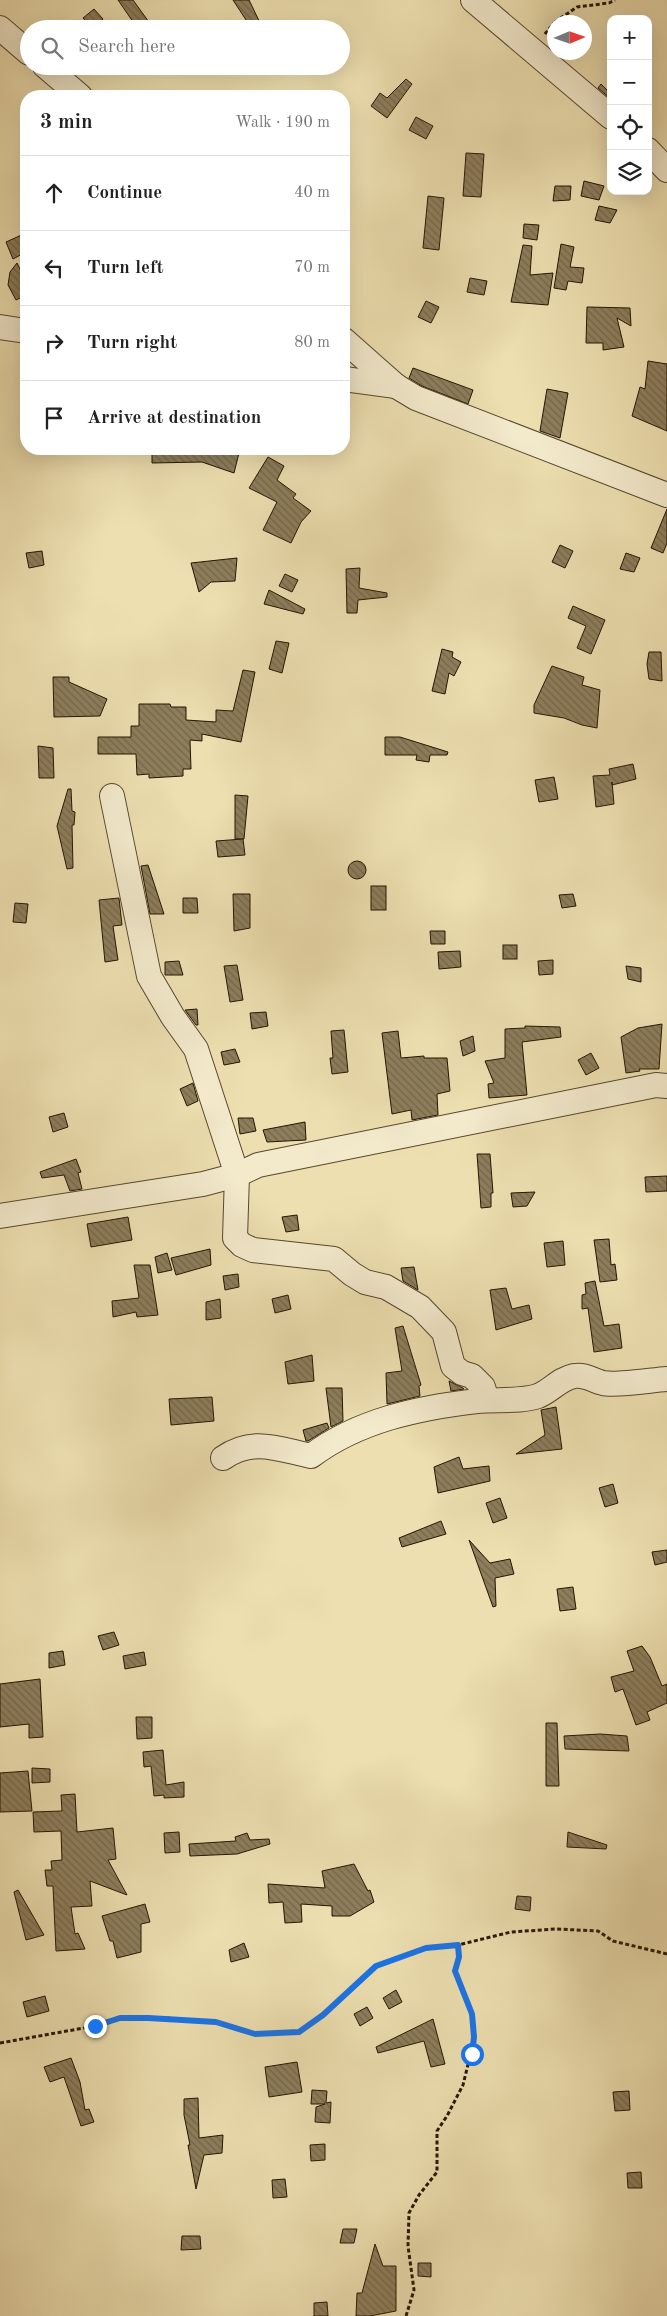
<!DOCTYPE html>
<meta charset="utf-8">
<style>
body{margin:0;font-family:"Old Standard TT",serif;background:#f6f6f6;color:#222}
.controls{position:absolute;right:15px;top:15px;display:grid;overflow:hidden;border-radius:10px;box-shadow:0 5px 20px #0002}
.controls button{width:45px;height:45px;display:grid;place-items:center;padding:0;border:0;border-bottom:1px solid #e0e0e0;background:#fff;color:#222;font:25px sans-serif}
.compass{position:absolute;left:547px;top:15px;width:45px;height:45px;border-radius:50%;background:#fff;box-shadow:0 5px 20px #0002;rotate:88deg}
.stop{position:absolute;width:15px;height:15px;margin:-11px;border:4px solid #1a73e8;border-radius:50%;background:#fff}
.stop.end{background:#1a73e8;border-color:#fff;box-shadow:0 1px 5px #0008}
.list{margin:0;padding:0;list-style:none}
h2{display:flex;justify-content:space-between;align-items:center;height:65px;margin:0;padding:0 20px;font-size:21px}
h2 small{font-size:16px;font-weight:400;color:#767676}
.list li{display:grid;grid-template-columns:32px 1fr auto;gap:15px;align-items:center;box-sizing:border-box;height:75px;padding:0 20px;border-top:1px solid #e0e0e0}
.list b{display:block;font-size:19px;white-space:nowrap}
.list em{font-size:16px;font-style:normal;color:#767676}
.icon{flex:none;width:28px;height:28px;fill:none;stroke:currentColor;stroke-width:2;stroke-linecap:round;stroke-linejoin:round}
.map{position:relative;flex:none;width:667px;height:2316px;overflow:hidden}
.search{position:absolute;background:#fff;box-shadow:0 5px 20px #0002;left:20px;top:20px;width:330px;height:55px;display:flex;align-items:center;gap:12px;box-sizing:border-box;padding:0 18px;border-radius:28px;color:#767676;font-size:19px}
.panel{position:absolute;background:#fff;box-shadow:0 5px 20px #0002;left:20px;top:90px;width:330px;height:365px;border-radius:20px}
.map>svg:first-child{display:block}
.building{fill:url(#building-back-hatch);stroke:#241502}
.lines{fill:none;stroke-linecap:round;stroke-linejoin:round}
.minor-casing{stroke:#56482e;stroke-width:26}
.path{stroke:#241502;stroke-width:3;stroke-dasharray:4 2.5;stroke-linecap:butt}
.minor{stroke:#f3eacc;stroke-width:24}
.route{stroke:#1a73e8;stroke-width:6}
</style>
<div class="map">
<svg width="667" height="2316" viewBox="0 0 667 2316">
<defs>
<pattern id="building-back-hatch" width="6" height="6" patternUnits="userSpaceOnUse" patternTransform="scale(1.25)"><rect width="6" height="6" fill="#8d7e5c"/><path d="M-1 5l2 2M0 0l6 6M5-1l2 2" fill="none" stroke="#73664a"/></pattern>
</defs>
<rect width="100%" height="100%" fill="#eddfb0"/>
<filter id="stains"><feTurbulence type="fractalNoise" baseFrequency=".004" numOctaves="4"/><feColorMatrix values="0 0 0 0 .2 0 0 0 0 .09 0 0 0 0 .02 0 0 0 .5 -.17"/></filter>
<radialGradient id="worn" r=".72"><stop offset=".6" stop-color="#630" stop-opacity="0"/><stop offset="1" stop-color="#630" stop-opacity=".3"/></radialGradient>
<g class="building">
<path d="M118 0H133L154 29H138Z"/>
<path d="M233 0H249L263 29H252Z"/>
<path d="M94 9 103 19 92 28 83 18Z"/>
<path d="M406 79 412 84 387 118 371 106 380 93 387 98Z"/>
<path d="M601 84 611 94V99L598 88Z"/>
<path d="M416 117 433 126 426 139 409 130Z"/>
<path d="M466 153 484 154 481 197 463 196Z"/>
<path d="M584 181 604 186 599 200 581 196Z"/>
<path d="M555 186H571L570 200 553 201Z"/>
<path d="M428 196 444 198 439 250 423 248Z"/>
<path d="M599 206 617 210 610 223 595 220Z"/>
<path d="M524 224 539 225 537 240 523 238Z"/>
<path d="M26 233V252L13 259 6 242Z"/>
<path d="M561 244 574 247 570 267 584 268 582 283 568 281 566 290 554 288Z"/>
<path d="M523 245 532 246 530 275 553 273 548 305 511 302Z"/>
<path d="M17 263 23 275 26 295 16 300 8 285 10 272Z"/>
<path d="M470 278 487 281 484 295 467 292Z"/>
<path d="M426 301 439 307 431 323 418 317Z"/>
<path d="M587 307 630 308 631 326 617 318 624 347 603 350V343H586Z"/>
<path d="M648 361 667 364V431L632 416 640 387 645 389Z"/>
<path d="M413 368 473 390 468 404 422 386 409 378Z"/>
<path d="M547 389 568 393 560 438 540 431Z"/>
<path d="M152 449H240L234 473 202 462 152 463Z"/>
<path d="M268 457 284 466 277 480 296 494 293 498 311 511 301 522 291 543 263 530 277 502 249 488Z"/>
<path d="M667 509V543L663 553 651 548Z"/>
<path d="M560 545 573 551 565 568 552 562Z"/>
<path d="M42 551 44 565 29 568 26 553Z"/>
<path d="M626 553 640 558 634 572 620 569Z"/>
<path d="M237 558 235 581 211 582 199 592 191 563Z"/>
<path d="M360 568 359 588 387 593V597L358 600 357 613H347L346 569Z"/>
<path d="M285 574 298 580 292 592 279 586Z"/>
<path d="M269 590 305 609 303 614 264 604Z"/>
<path d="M573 606 605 620 591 654 577 648 586 626 568 618Z"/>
<path d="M276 641 289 643 282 673 269 669Z"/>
<path d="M442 649 453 652 452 657 461 662 454 676 449 673 445 694 432 691Z"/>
<path d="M649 652H661L662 681 649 679 647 664Z"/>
<path d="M552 666 584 677 582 685 600 690 597 728 582 725 564 718 534 713V705Z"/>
<path d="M243 670 255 672 241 742 202 734V741L190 740 191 769H183V776L149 778V774L137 775 136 754H98V737H131V726H139V704H170L171 707H186V720L216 722V710L233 711Z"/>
<path d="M53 677H69V682L107 699 100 716 54 717Z"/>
<path d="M385 737H400L448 752 447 755H430L429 762 416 760 417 755H385Z"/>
<path d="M38 746 53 748 54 778H39Z"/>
<path d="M633 764 636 779 612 785V782L614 804 596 807 593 776 610 775 609 769Z"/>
<path d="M554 777 558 799 539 802 535 780Z"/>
<path d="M68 789H71L72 811 75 812 74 825H72L73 868 67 869 57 826Z"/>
<path d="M235 795 248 796 244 839H235Z"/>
<path d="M243 839 245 855 218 857 216 841Z"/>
<circle cx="357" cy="870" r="9"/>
<path d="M148 865 164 914H150L141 866Z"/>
<rect x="371" y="886" width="15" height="24"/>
<path d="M233 894H250V928L234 931Z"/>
<path d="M573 894 576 906 562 908 559 895Z"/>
<path d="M119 898 122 925 113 926 118 960 105 962 99 900Z"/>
<path d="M183 898H197L198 913H183Z"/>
<path d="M15 903 28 904 26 923 13 922Z"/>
<path d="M430 931H445V944H431Z"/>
<rect x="503" y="945" width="14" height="14"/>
<path d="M460 951 461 967 439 969 438 952Z"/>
<path d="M553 960V974L539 975 538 961Z"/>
<path d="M179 961 183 975H165V962Z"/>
<path d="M237 965 243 1000 230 1002 224 966Z"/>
<path d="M626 966 641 968V982L628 979Z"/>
<path d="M197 1009 198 1025H196L185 1010Z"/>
<path d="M266 1012 268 1026 252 1029 250 1013Z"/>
<path d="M662 1024 659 1069H639L640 1071 626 1073 621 1037 638 1028Z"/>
<path d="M525 1026 560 1027 561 1037 522 1042 527 1095 489 1098 488 1084 494 1083 485 1061 505 1058V1029L525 1028Z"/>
<path d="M344 1030 348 1072 332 1074 330 1058H333L331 1031Z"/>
<path d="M398 1031 401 1058 424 1056V1058H447L450 1091 437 1094 438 1115 412 1120 411 1110 392 1114 382 1033Z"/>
<path d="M473 1036 475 1051 463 1056 460 1041Z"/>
<path d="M235 1049 240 1062 224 1065 221 1052Z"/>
<path d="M591 1053 599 1068 586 1075 578 1060Z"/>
<path d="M193 1083 198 1101 187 1106 180 1089Z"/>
<path d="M64 1113 68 1127 53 1132 49 1117Z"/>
<path d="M238 1118H253L256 1131 240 1134Z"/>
<path d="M305 1122 306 1140 267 1142 263 1130Z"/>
<path d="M477 1154H490L493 1193H491V1207L481 1208Z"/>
<path d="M76 1159 81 1172 78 1173 82 1189 70 1191 64 1175 42 1178 40 1172Z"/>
<path d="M667 1176V1191L646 1192 645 1177Z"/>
<path d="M535 1192 527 1206 513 1207 511 1193Z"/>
<path d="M297 1215 299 1230 286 1232 282 1217Z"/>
<path d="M128 1217 132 1240 91 1247 87 1224Z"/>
<path d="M609 1239 611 1265 615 1264 617 1280 600 1282 594 1240Z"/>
<path d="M563 1241 565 1265 547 1267 544 1243Z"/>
<path d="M210 1249 211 1265 176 1275 171 1258Z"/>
<path d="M167 1253 172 1270 158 1273 155 1257Z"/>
<path d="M134 1265H150L158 1315 137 1317 136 1312 113 1317 112 1301 139 1298Z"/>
<path d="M414 1267 418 1290 403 1281 401 1268Z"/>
<path d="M238 1274 239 1287 225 1290 223 1276Z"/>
<path d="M595 1281 604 1326 619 1324 622 1348 594 1352 588 1308 582 1309V1295L586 1294 585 1283Z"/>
<path d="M506 1288 512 1309 529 1305 532 1319 496 1330 490 1290Z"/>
<path d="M288 1295 291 1309 275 1313 272 1299Z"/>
<path d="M220 1299 221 1318 206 1320V1302Z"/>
<path d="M403 1326 421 1385 419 1386 420 1396 387 1404 386 1373 402 1371 395 1328Z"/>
<path d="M312 1355 314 1381 288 1384 285 1362Z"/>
<path d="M449 1381 463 1388 464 1389 451 1391Z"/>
<path d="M326 1388H342L343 1421 331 1427Z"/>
<path d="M212 1397 214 1421 171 1425 169 1399Z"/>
<path d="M556 1407 562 1449 516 1454 545 1435 541 1410Z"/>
<path d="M327 1423 329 1428 308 1441H306L303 1430Z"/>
<path d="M459 1457 463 1469 489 1466 490 1481 438 1493 434 1467Z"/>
<path d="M613 1484 618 1503 605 1507 599 1488Z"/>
<path d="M500 1498 507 1518 493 1523 486 1503Z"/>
<path d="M441 1521 446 1534 402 1547 399 1538Z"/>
<path d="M469 1540 490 1563 510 1559 514 1574 495 1578 496 1606 493 1607Z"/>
<path d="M667 1550V1562L655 1565 652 1552Z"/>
<path d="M573 1587 576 1609 560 1611 557 1589Z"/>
<path d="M114 1632 119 1645 103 1650 98 1636Z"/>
<path d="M642 1646 650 1657 662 1686 667 1684V1703L647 1712 650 1720 636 1725 623 1689 615 1692 611 1677 634 1671 627 1651Z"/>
<path d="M63 1651 65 1665 49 1668V1653Z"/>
<path d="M144 1652 146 1665 125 1669 123 1656Z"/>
<path d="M40 1679 43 1737 29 1738V1724L0 1727V1684Z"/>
<path d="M136 1717H152V1738L137 1739Z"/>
<path d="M546 1723H557L559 1786H546Z"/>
<path d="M600 1734 627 1736 629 1751 565 1749 564 1736Z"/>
<path d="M163 1750 166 1785 184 1782V1797L164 1798V1795L154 1796 151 1766 144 1767 143 1752Z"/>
<path d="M32 1768 50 1769V1782L32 1783Z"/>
<path d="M28 1771 32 1811 0 1812V1773Z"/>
<path d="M75 1794 77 1832 113 1828 116 1859 108 1860 127 1895 90 1881 92 1906 71 1907 75 1934 78 1933 85 1949 56 1951 53 1886H47L45 1870H52L51 1861 62 1860 61 1831 34 1832 33 1812 62 1811 61 1795Z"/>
<path d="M179 1832 180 1852 165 1853 164 1833Z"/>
<path d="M568 1832 607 1845 606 1849 567 1847Z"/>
<path d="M247 1833 250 1840 269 1839 270 1844 237 1854 190 1856 189 1844 236 1841 235 1837Z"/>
<path d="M354 1864 368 1891 370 1890 374 1902 350 1916H332V1906L301 1904 302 1922 285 1923 283 1902 269 1903 268 1884 325 1888 322 1871Z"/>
<path d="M18 1890 44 1935 26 1940 14 1892Z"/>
<path d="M517 1896 531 1897 530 1911 515 1909Z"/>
<path d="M145 1904 150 1922 141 1924V1952L117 1958 113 1941H110L102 1916Z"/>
<path d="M244 1943 249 1957 231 1962 229 1950Z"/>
<path d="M396 1990 402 2002 389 2009 383 1998Z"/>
<path d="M45 1996 49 2011 27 2017 23 2002Z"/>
<path d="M367 2007 373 2018 360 2026 354 2014Z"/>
<path d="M433 2019 445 2064 431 2067 424 2041 378 2053 376 2047Z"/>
<path d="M71 2058 80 2082 85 2110 89 2109 94 2122 81 2126 64 2077 50 2082 44 2067Z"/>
<path d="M297 2062 302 2092 269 2097 265 2067Z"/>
<path d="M312 2090 327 2091 326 2103 331 2102 330 2123 315 2122 316 2107 325 2104H311Z"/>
<path d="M629 2091 630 2110 615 2111 613 2092Z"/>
<path d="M198 2098 199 2138 223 2135 222 2153 204 2155 196 2189 188 2145H190L184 2115V2099Z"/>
<path d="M325 2144V2160L311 2161 310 2145Z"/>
<path d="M641 2172 642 2188H628L627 2173Z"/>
<path d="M285 2179 287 2197 273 2198 272 2180Z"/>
<path d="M343 2229H357L354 2243H340Z"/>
<path d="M182 2236H200L201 2249 181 2250Z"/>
<path d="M375 2244 383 2266H396V2311L370 2316H356L357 2293H362Z"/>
<path d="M418 2263H431V2277L418 2276Z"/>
<path d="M327 2302 328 2316H314V2303Z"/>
</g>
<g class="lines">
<g class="minor-casing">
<g id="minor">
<path d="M473 0 611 117"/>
<path d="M0 28 29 53"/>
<path d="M45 66 80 96"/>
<path d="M648 150 667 170"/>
<path d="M0 327 26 331"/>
<path d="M344 340 396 386 416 398 667 495"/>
<path d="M344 379 396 386"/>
<path d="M112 796 149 976 173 1017 196 1049 237 1175 235 1238 242 1245 253 1250 334 1259 352 1274 365 1282 386 1287 420 1307 444 1332 453 1366 462 1373 472 1376 483 1387 487 1400"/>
<path d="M0 1216 203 1184 237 1175 258 1165 656 1085 667 1086"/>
<path d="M223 1458C253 1437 278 1449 311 1456 359 1420 418 1408 477 1401 496 1399 520 1402 538 1396 551 1391 559 1379 574 1376 586 1374 593 1381 603 1383 616 1386 652 1380 667 1379"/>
</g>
</g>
<g class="path">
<path d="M555 22 577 7 609 3 615 0"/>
<path d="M545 34 554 23"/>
<path d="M0 2043 95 2026 120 2018H166L216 2022 255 2034 299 2032 323 2015 376 1966 426 1948 458 1945 511 1932 556 1929 598 1931 613 1941 667 1954"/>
<path d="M406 2316 414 2290 408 2246 409 2213 419 2195 437 2172V2131L447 2116 463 2085 473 2044 472 2014 455 1971 459 1957 458 1945"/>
</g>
<use href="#minor" class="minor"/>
</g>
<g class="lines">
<path class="route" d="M95 2026 120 2018H148L216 2022 255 2034 299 2032 323 2015 376 1966 426 1948 458 1945 459 1957 455 1971 472 2014 474 2037 472 2054"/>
</g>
<rect width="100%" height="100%" filter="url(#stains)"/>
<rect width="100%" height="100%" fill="url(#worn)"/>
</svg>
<div class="controls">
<button>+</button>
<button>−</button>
<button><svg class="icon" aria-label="locate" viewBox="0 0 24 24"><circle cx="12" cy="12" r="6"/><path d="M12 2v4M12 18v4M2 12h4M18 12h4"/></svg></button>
<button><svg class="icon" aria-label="layers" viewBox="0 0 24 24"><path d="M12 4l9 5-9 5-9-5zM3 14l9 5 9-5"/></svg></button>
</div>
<svg class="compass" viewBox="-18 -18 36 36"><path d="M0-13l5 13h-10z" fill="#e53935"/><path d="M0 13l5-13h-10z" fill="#767676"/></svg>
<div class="stop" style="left:472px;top:2054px"></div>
<div class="stop end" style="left:95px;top:2026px"></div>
<div class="search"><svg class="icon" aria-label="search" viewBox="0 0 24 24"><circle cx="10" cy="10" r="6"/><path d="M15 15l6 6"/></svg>Search here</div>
<section class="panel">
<h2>3 min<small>Walk · 190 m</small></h2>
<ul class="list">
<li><svg class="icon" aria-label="ahead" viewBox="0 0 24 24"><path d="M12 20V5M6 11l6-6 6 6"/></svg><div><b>Continue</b></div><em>40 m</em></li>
<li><svg class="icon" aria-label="left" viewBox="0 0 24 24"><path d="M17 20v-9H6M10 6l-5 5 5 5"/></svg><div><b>Turn left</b></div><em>70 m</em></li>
<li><svg class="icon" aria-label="right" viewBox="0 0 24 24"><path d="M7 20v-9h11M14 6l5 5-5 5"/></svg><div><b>Turn right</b></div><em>80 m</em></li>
<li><svg class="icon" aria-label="arrive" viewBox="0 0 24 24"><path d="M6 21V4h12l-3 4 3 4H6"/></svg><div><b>Arrive at destination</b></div></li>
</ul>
</section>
</div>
